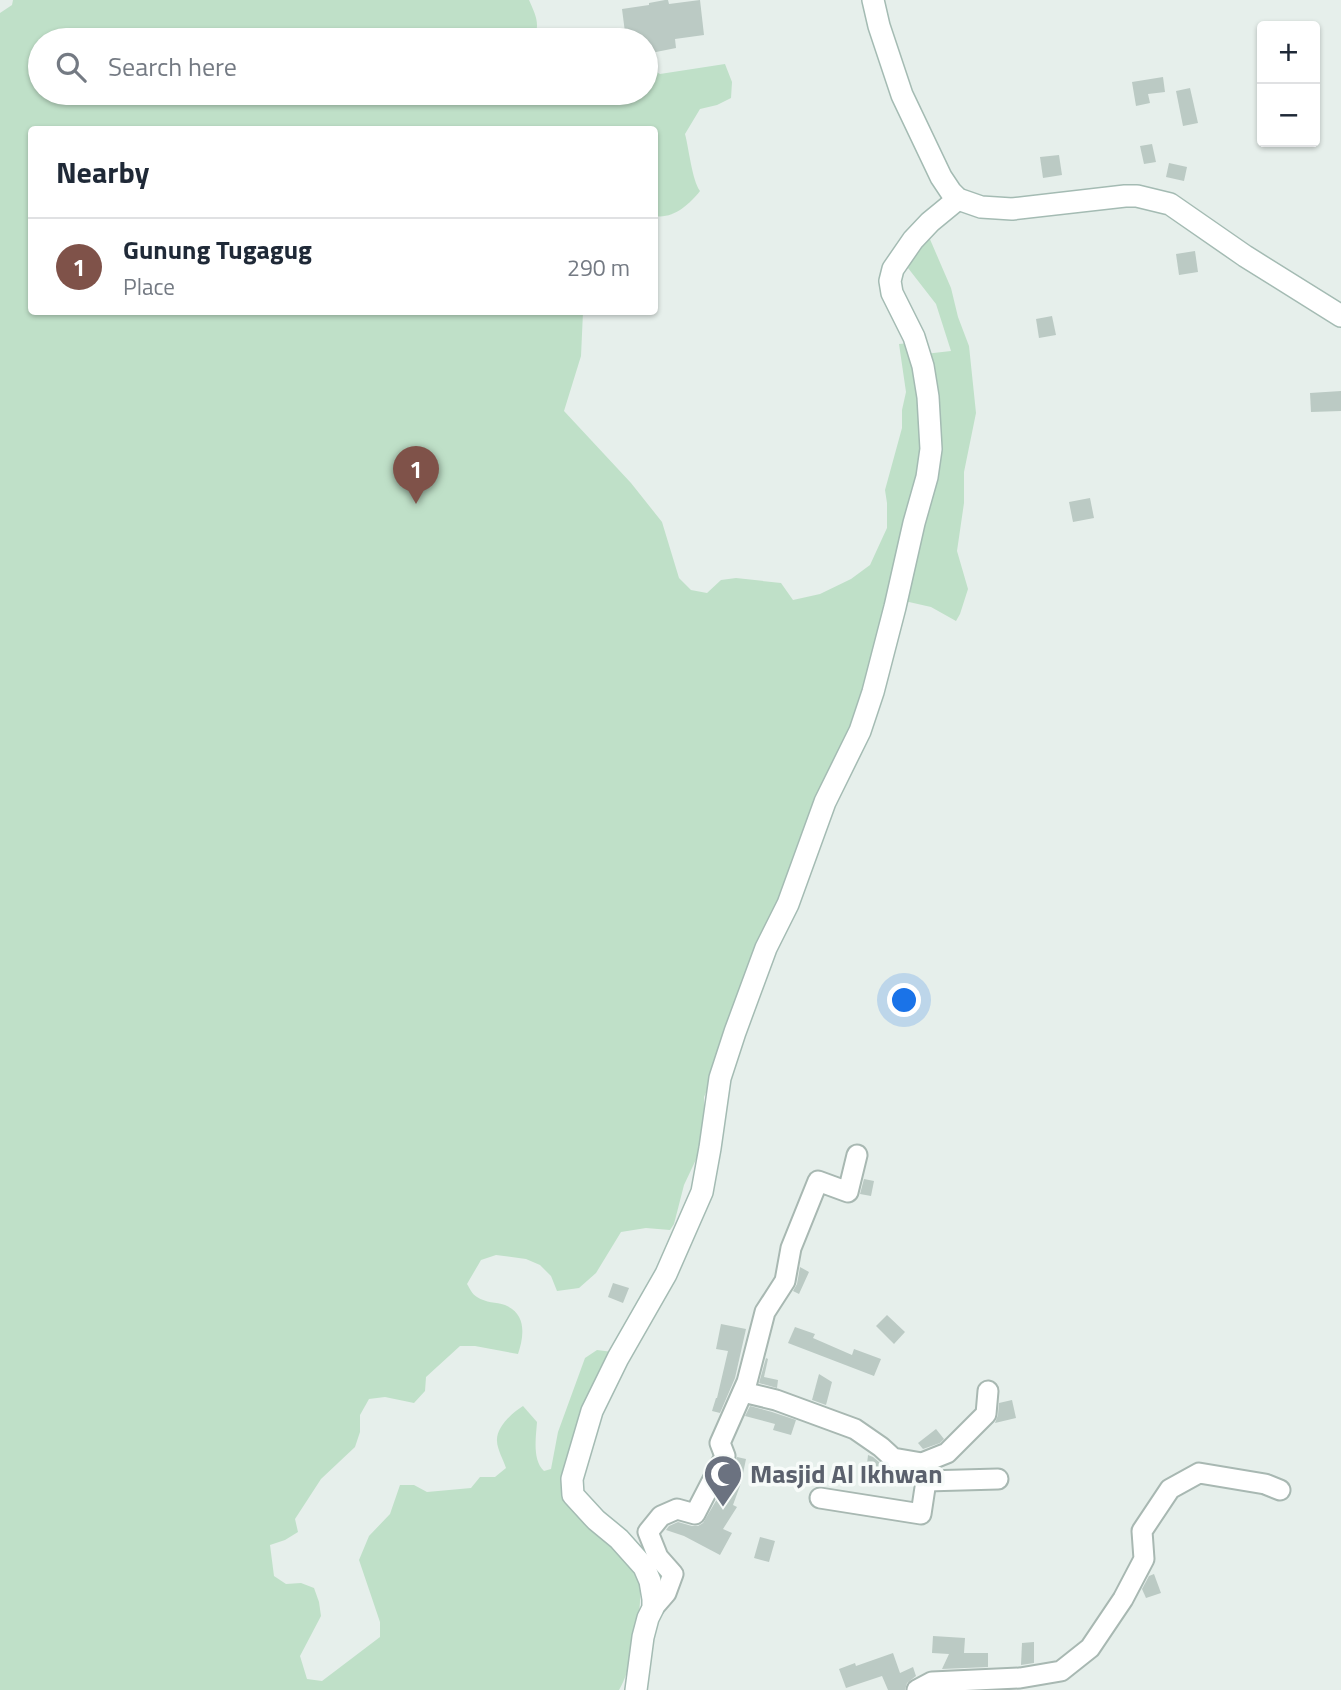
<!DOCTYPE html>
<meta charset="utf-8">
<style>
body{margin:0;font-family:"Titillium Web",sans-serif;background:#f6f6f7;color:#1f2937}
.controls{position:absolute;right:21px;top:21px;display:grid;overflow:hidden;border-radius:7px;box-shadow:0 2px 5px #0004}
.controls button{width:63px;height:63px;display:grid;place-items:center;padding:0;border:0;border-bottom:2px solid #e0e1e3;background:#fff;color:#1f2937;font:35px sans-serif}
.you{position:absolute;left:905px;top:1001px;width:24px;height:24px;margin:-18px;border:5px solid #fff;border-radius:50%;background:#1a73e8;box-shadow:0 0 0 10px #1a73e833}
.badge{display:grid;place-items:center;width:46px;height:46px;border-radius:50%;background:#7f5249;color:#fff;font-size:23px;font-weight:700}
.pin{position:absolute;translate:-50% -58px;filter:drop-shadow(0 2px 4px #0008)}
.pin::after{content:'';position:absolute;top:37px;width:24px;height:21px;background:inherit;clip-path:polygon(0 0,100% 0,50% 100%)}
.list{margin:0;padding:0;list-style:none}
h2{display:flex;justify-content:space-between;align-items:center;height:91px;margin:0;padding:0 28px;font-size:30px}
h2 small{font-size:23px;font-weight:400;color:#747a83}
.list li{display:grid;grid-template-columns:46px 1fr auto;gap:21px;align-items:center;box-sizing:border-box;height:98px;padding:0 28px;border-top:2px solid #e0e1e3}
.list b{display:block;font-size:26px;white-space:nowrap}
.list p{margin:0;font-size:23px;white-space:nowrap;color:#747a83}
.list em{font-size:23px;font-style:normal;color:#747a83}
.icon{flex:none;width:38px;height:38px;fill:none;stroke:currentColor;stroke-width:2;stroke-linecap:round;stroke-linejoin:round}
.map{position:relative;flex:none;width:1341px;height:1690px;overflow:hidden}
.search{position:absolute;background:#fff;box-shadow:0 2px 5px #0004;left:28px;top:28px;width:630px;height:77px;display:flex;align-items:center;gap:18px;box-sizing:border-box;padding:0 24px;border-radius:38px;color:#747a83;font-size:26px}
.panel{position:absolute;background:#fff;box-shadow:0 2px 5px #0004;left:28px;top:126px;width:630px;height:189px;border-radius:7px}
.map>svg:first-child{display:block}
.green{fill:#bfe0c8}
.building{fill:#bbcac4}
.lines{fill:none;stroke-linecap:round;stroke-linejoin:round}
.street-casing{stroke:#a8b8b2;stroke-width:23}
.secondary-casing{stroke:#a4bbb3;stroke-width:24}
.street{stroke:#fff;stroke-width:19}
.secondary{stroke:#fff;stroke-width:21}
.labels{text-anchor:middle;stroke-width:7;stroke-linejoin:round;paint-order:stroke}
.worship-label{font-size:26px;font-weight:bold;fill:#5b616d;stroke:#f7fbf9;text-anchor:start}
</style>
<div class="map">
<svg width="1341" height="1690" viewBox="0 0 1341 1690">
<rect width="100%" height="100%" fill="#e6efeb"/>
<path class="green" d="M13 0H529C535 14 542 26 532 40H40V93H646V66L660 74 725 64 732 82 731 98 717 105 700 109 685 134C689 149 692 180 700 191 689 205 673 219 655 216L654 130H32V312H583L581 356 564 411 631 483 662 522 679 578 691 590 707 593 721 580 736 578 781 583 793 600 820 594 851 579 870 565 881 541 887 528V503L885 490 902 428V410L906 392 899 344 910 343 916 355 951 351 936 304 908 268 916 249 929 237 951 288 958 317 969 346 976 413 964 472V503L957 551 968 589 960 614 956 621 931 607 909 602 885 608 857 719 800 837 722 1055 704 1097V1125L700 1151 684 1185 674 1224 670 1230 646 1228 621 1232 596 1273 579 1288 557 1291 551 1276 540 1265 526 1259 496 1255 481 1260 467 1284C470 1289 472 1294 477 1297 486 1303 496 1302 505 1305 527 1314 524 1336 518 1354L475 1346H460L426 1377 425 1391 414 1403 385 1397 369 1399 360 1415V1432L355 1447 321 1479 295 1519 298 1532 285 1540 270 1545 274 1576 286 1584 301 1583 314 1588 319 1602 321 1616 300 1656 307 1679 322 1681 380 1637V1622L359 1560 369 1536 390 1514 400 1485H414L427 1492 471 1488 480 1477H495L506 1468C504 1461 497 1449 497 1441 496 1427 512 1413 523 1406L537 1422C536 1437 532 1460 544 1471L551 1469 558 1432 585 1358 597 1350 613 1352 567 1489 633 1570C636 1575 639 1581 640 1586 642 1610 632 1670 619 1690H0V13L12 5Z"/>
<g class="building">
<path d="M665 0H668L669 4 700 0 704 35 675 39 676 48 646 54V40H626L622 9 649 5V3Z"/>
<path d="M1163 77 1165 92 1148 94 1150 103 1136 106 1132 82Z"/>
<path d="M1190 88 1198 123 1183 126 1176 91Z"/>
<path d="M1152 144 1156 162 1144 164 1140 146Z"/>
<path d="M1059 155 1062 175 1043 178 1040 157Z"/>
<path d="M1169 163 1187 167 1184 181 1166 177Z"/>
<path d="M1195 251 1198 272 1179 275 1176 254Z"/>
<path d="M1052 316 1056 335 1039 338 1036 319Z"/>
<path d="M1341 391V411L1311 412 1310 393Z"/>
<path d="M1090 498 1094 518 1073 522 1069 502Z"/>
<path d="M864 1179 874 1181 871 1196 860 1194Z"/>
<path d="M800 1267 809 1272 799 1294 793 1291 797 1284Z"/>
<path d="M613 1283 629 1288 623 1303 608 1297Z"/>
<path d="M887 1315 905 1332 894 1344 876 1326Z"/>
<path d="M721 1324 746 1329 735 1378 720 1413 712 1411 716 1398H717L728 1351 716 1349Z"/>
<path d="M795 1327 815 1334 813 1338 852 1355 854 1349 881 1359 874 1376 788 1343Z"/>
<path d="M766 1358 768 1359 764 1377 778 1380 777 1388 759 1383Z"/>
<path d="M819 1374 832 1382 826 1405 812 1400Z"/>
<path d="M1012 1400 1016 1418 995 1423 998 1415 999 1403Z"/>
<path d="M750 1406 772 1412 796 1420 791 1435 773 1430 775 1424 745 1416Z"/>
<path d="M936 1429 944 1439 940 1443 923 1449 918 1443Z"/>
<path d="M868 1455 873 1457 885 1467 883 1485 865 1483Z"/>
<path d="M737 1457 746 1459 741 1483 733 1505 737 1507 723 1529 732 1533 720 1555 684 1536 666 1530 669 1526 678 1522 692 1526H698L703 1523 720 1494Z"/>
<path d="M760 1537 775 1541 769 1562 754 1558Z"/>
<path d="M1154 1574 1161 1593 1146 1598 1142 1589 1149 1576Z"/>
<path d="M933 1636 965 1638 964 1653H988V1667L942 1669 949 1654 932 1653Z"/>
<path d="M1034 1642V1663L1021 1665 1022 1643Z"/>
<path d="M893 1653 900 1673 913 1667 916 1676 907 1683 905 1690H888L882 1676 846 1688 839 1669 855 1663 856 1666Z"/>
</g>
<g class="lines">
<g class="street-casing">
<g id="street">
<path d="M743 1392 776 1400 855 1429 881 1447 893 1458 922 1463 947 1453 986 1414 988 1391"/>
<path d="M923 1471 926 1481 998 1479"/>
<path d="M820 1498 921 1514 926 1481"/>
<path d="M653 1608 666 1593 673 1574 658 1557 648 1532 661 1516 677 1509 695 1514 725 1456 720 1443 747 1382 765 1312 785 1281 791 1248 818 1181 848 1192 857 1155"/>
<path d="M917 1690 932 1682 1020 1678 1061 1671 1090 1648 1123 1599 1144 1559 1142 1531 1170 1489 1199 1473 1265 1484 1280 1490"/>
</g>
</g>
<g class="secondary-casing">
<g id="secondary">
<path d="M873 0 879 26 902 95 941 177 951 192 958 199 981 207 1012 209 1125 196H1137L1170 204 1245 256 1341 316"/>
<path d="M636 1690 643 1637 648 1618 653 1608V1599L650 1581 644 1567 619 1539 596 1520 573 1495 572 1479 592 1411 618 1358 666 1274 702 1192 710 1148 720 1078 735 1032 766 948 788 904 825 802 860 731 873 692 895 607 914 523 927 477 931 449 928 397 923 366 914 337 892 293 890 281 893 269 913 240 930 222 958 199"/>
</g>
</g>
<use href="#street" class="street"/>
<use href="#secondary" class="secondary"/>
</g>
<defs>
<g id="mosque-pin" transform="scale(2.0125)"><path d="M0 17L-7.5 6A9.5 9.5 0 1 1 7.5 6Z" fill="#6b7280" stroke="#f7fbf9"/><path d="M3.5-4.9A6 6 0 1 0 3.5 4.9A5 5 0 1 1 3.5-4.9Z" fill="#fff"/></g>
</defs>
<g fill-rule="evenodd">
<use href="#mosque-pin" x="723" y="1474"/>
</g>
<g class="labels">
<g class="worship-label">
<text x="750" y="1483">Masjid Al Ikhwan</text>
</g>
</g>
</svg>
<div class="controls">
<button>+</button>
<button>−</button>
</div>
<div class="you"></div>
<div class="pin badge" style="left:416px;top:504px">1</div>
<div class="search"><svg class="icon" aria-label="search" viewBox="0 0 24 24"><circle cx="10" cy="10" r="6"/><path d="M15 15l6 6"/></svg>Search here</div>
<section class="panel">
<h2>Nearby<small></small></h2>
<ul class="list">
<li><span class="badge">1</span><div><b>Gunung Tugagug</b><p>Place</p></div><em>290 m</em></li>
</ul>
</section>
</div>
